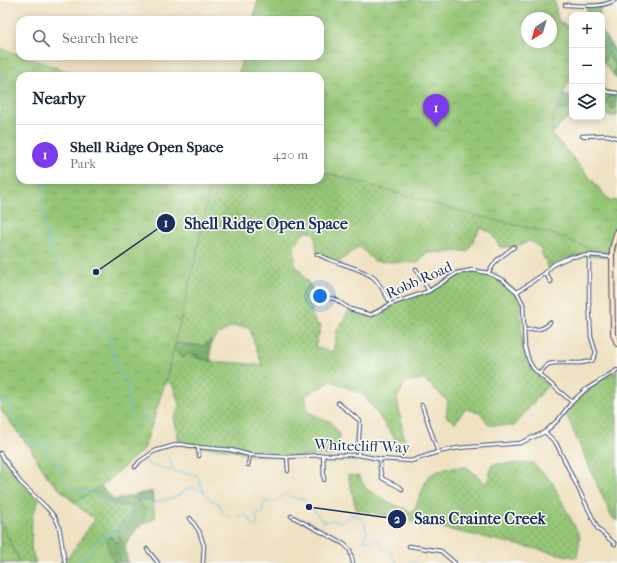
<!DOCTYPE html>
<meta charset="utf-8">
<style>
body{margin:0;font-family:"IM FELL French Canon",serif;background:#f6f6f7;color:#1f2937}
.controls{position:absolute;right:12px;top:12px;display:grid;overflow:hidden;border-radius:8px;box-shadow:0 2px 10px #0003}
.controls button{width:36px;height:36px;display:grid;place-items:center;padding:0;border:0;border-bottom:1px solid #e0e1e3;background:#fff;color:#1f2937;font:20px sans-serif}
.compass{position:absolute;left:521px;top:12px;width:36px;height:36px;border-radius:50%;background:#fff;box-shadow:0 2px 10px #0003;rotate:217deg}
.you{position:absolute;left:320px;top:296px;width:14px;height:14px;margin:-10px;border:3px solid #fff;border-radius:50%;background:#1a73e8;box-shadow:0 0 0 6px #1a73e833}
.badge{display:grid;place-items:center;width:26px;height:26px;border-radius:50%;background:#7c3aed;color:#fff;font-size:13px;font-weight:700}
.pin{position:absolute;translate:-50% -33px;filter:drop-shadow(0 1px 2px #0008)}
.pin::after{content:'';position:absolute;top:21px;width:14px;height:12px;background:inherit;clip-path:polygon(0 0,100% 0,50% 100%)}
.list{margin:0;padding:0;list-style:none}
h2{display:flex;justify-content:space-between;align-items:center;height:52px;margin:0;padding:0 16px;font-size:17px}
h2 small{font-size:13px;font-weight:400;color:#747a83}
.list li{display:grid;grid-template-columns:26px 1fr auto;gap:12px;align-items:center;box-sizing:border-box;height:60px;padding:0 16px;border-top:1px solid #e0e1e3}
.list b{display:block;font-size:15px;white-space:nowrap}
.list p{margin:0;font-size:13px;white-space:nowrap;color:#747a83}
.list em{font-size:13px;font-style:normal;color:#747a83}
.icon{flex:none;width:22px;height:22px;fill:none;stroke:currentColor;stroke-width:2;stroke-linecap:round;stroke-linejoin:round}
.map{position:relative;flex:none;width:617px;height:563px;overflow:hidden}
.search{position:absolute;background:#fff;box-shadow:0 2px 10px #0003;left:16px;top:16px;width:308px;height:44px;display:flex;align-items:center;gap:10px;box-sizing:border-box;padding:0 14px;border-radius:12px;color:#747a83;font-size:15px}
.panel{position:absolute;background:#fff;box-shadow:0 2px 10px #0003;left:16px;top:72px;width:308px;height:112px;border-radius:12px}
.map>svg:first-child{display:block}
.grass{fill:url(#grass-dots);stroke:#587a6a;fill-rule:evenodd}
.forest{fill:url(#forest-crowns);stroke:#4a6d62}
.park{fill:url(#park-crowns);stroke:#587a6a;fill-rule:evenodd}
.lines{fill:none;stroke-linecap:round;stroke-linejoin:round}
.stream{stroke:#64c2e2;stroke-width:1}
.street-casing{stroke:#3b4a6d;stroke-width:4.5}
.secondary-casing{stroke:#3b4a6d;stroke-width:6}
.street{stroke:#fff;stroke-width:2.5}
.secondary{stroke:#ffe4c6;stroke-width:4}
.labels{text-anchor:middle;stroke-width:3;stroke-linejoin:round;paint-order:stroke}
.street-label{font-size:15px;fill:#1b2f5e;stroke:#fdfcf7}
.leader{fill:none;stroke:#1b2f5e;stroke-width:1.5}
.callout-dot{fill:#1b2f5e;stroke:#fdfcf7;stroke-width:1.5}
.mark-label{font-size:12px;text-anchor:middle;font-weight:bold;fill:#fff}
.callout-label{font-size:16px;text-anchor:middle;font-weight:bold;fill:#1b2f5e;stroke:#fdfcf7;stroke-width:3;stroke-linejoin:round;paint-order:stroke}
</style>
<div class="map">
<svg width="617" height="563" viewBox="0 0 617 563">
<defs>
<pattern id="grass-dots" width="8" height="8" patternUnits="userSpaceOnUse"><rect width="8" height="8" fill="#95c676"/><path d="M2 2h.1M6 6h.1" fill="none" stroke="#79a164" stroke-width="1.8" stroke-linecap="round"/></pattern>
<pattern id="forest-crowns" width="20" height="18" patternUnits="userSpaceOnUse"><rect width="20" height="18" fill="#78ab67"/><path d="M2 6a3 3 0 1 1 6 0M12 15a3 3 0 1 1 6 0" fill="none" stroke="#628c58"/></pattern>
<pattern id="park-crowns" width="20" height="18" patternUnits="userSpaceOnUse"><rect width="20" height="18" fill="#95c676"/><path d="M2 6a3 3 0 1 1 6 0M12 15a3 3 0 1 1 6 0" fill="none" stroke="#79a164"/></pattern>
</defs>
<rect width="100%" height="100%" fill="#fdfcf7"/>
<filter id="ink" filterUnits="userSpaceOnUse"><feTurbulence type="fractalNoise" baseFrequency=".025" numOctaves="2"/><feDisplacementMap in="SourceGraphic" scale="8" xChannelSelector="R" yChannelSelector="G"/><feConvolveMatrix kernelMatrix="1 2 1 2 8 2 1 2 1" color-interpolation-filters="sRGB"/></filter>
<filter id="wash" filterUnits="userSpaceOnUse"><feTurbulence type="fractalNoise" baseFrequency=".012" numOctaves="4" result="noise"/><feDisplacementMap in="SourceGraphic" scale="16" xChannelSelector="R" yChannelSelector="G"/><feGaussianBlur stdDeviation="0.9" result="paint"/><feColorMatrix in="noise" values="0 0 0 0 0 0 0 0 0 0 0 0 0 0 0 0 0 1.4 0 .05"/><feComposite in="paint" operator="in"/></filter>
<g filter="url(#wash)">
<rect width="100%" height="100%" fill="#efe1c2"/>
<g class="grass">
<path d="M554 0 558 21 572 29V74L557 105 572 107V117H574L565 119 552 134 609 200 617 201 612 257C600 256 581 254 571 257 563 258 555 264 549 269L539 247 530 241 514 247H500L491 232 480 228 468 251 426 253 418 263 374 261 359 246 339 262 317 254 315 233 306 231 294 246 295 264 318 297 311 312 316 324 321 326 315 347 333 352 337 331 350 309 371 315 391 304 429 291 457 273 472 270 488 273 503 280 517 292 523 304 520 305 523 353C528 367 538 375 548 385L514 426 489 425 480 412 465 409 455 423 446 416 448 401 423 379 405 382 397 399 404 439 396 440 364 395 332 381 305 395 308 412 331 422 340 435 335 455 287 457 250 455 231 450 179 444 174 418 180 407 173 386 166 380 160 397 92 491C107 502 111 504 129 506L134 511 119 526 117 531 121 542H115L109 551 115 563H60L65 562 95 519 80 508 49 479 37 459 82 428 20 180H320V20ZM527 18H551V42H527ZM233 326 249 327 262 365 211 361 197 358 189 353 165 346 175 343 202 346 212 340 219 334Z"/>
<path d="M607 52 616 67 612 73 603 63Z"/>
<path d="M602 88 608 92 616 93 602 101Z"/>
<path d="M606 103 613 109 617 105V116L602 115V105Z"/>
<path d="M617 370V521L611 516 565 412C579 392 596 383 617 370Z"/>
<path d="M0 453 20 482 39 500 32 517 31 548 36 563H0Z"/>
<path d="M533 463 552 482 580 537 577 558 356 509 348 475 359 476 366 489 389 502 413 513 428 476 445 468 467 467 486 484 493 464Z"/>
<path d="M139 499 153 501C154 518 162 516 143 524L146 509 139 503Z"/>
</g>
<g class="forest">
<path d="M587 5 601 6 600 15H586Z"/>
<path d="M602 31 617 54V79L612 73 616 67 608 53 603 63 602 62Z"/>
<path d="M616 93 617 105 613 109 606 103 602 105V101Z"/>
<path d="M562 95 572 97V107L560 110 557 105Z"/>
<path d="M212 340 210 350 211 361 197 358 189 353 183 358 169 346 175 343 202 346Z"/>
<path d="M119 470 101 486 114 500 152 491 153 501 139 499V503L146 509 143 524 137 529 125 546 128 563H115L109 551 107 540 111 536 115 542H120L117 531 119 526 133 511 129 506 117 505 105 501 92 491 81 488Z"/>
</g>
<g class="park">
<path d="M258 0H554L558 21 572 29V74L552 120V134L609 200 617 201V230L612 257 553 234 478 216 320 171V76H238L243 56H320V20H253ZM527 18H551V42H527Z"/>
<path d="M0 48 20 55V56H23L80 76H20V180H211L195 260 166 380 144 449 101 486 75 502 49 479 30 448 0 409Z"/>
<path d="M0 520 20 563H0Z"/>
</g>
<g class="lines">
<g class="stream">
<path d="M595 12V15"/>
<path d="M602 36 617 58"/>
<path d="M0 74 8 94 20 109"/>
<path d="M45 180 46 184 42 199 43 215 51 253 56 259 63 282 72 285 71 297 75 308 87 316 109 338 118 370 127 383V390L131 414 134 417"/>
<path d="M0 402H6L12 408 13 417 20 422 27 441 37 447 41 442 43 443 47 455H48L52 451 54 452C57 466 64 490 81 491 84 491 88 490 91 490L116 509 130 511"/>
<path d="M138 418H145L155 424"/>
<path d="M169 457 173 470"/>
<path d="M145 463 173 471 197 475C203 489 204 499 219 503L222 512 231 519H234L237 516 244 515 249 518 251 523 256 527 258 525 256 515 258 512 260 514 263 513 264 510 262 507 265 502 277 501 286 493C292 497 296 499 304 499L309 507 313 509 323 522 334 520 340 522 347 519 351 515C359 516 366 519 365 528L367 531 364 538 365 540 371 541 378 540 380 542C380 547 383 549 387 552L390 551 392 552 391 556 395 560 396 563"/>
<path d="M79 563 89 553 99 538 113 533 126 520 130 511 137 507 145 497 152 502C162 501 172 500 181 493 184 492 186 489 189 488 194 486 199 491 204 491"/>
<path d="M410 563H416"/>
</g>
</g>
</g>
<g filter="url(#ink)">
<g class="lines">
<g class="street-casing">
<g id="street">
<path d="M565 5C581 5 600 9 615 0"/>
<path d="M602 88 608 92 617 93"/>
<path d="M582 136 608 135 617 138"/>
<path d="M317 254C321 255 324 258 328 259 343 265 361 268 374 278 381 285 386 295 391 304"/>
<path d="M416 269 429 291"/>
<path d="M488 273 497 260 514 247"/>
<path d="M545 273 551 282"/>
<path d="M517 292 545 273 554 264 570 257 589 255 612 257"/>
<path d="M318 297 335 299 350 309 371 315 391 304 429 291 457 273 472 270 488 273 503 280 517 292 523 304 525 347 529 361 533 368 539 374 572 402"/>
<path d="M524 330C534 329 544 331 550 322"/>
<path d="M539 374 545 367 549 364 555 363H581L592 361 596 353 591 337 589 302V255"/>
<path d="M338 403 360 421 358 455"/>
<path d="M422 405 438 452"/>
<path d="M545 432 556 443 598 529 615 544"/>
<path d="M198 447 199 456"/>
<path d="M0 453 20 482 46 507 55 517 59 526 65 563"/>
<path d="M323 455 324 480"/>
<path d="M287 457 288 471"/>
<path d="M380 459V469L382 478C389 483 396 484 402 489"/>
<path d="M248 465 250 455"/>
<path d="M135 467 140 461 155 451 179 444 198 447 231 450 250 455 287 457 323 455H358L380 459 411 461 438 452 458 448 520 443 545 432 558 420 572 402 585 390 617 370"/>
<path d="M291 516 344 544 350 550 353 563"/>
<path d="M190 518 199 531 204 546 203 563"/>
<path d="M409 546 441 551 455 563"/>
<path d="M147 549 158 563"/>
</g>
</g>
<g class="secondary-casing">
<path id="secondary" d="M617 230 612 249V257L613 334 617 344"/>
</g>
<use href="#street" class="street"/>
<use href="#secondary" class="secondary"/>
</g>
</g>
<g class="labels">
<g class="street-label">
<text transform="translate(419 280) rotate(-24)" y="5">Robb Road</text>
<text transform="translate(362 446) rotate(2)" y="5">Whitecliff Way</text>
</g>
</g>
<path class="leader" d="M96 272L166 223M309 507L397 519"/>
<g class="callout-dot">
<circle cx="96" cy="272" r="4"/>
<circle cx="309" cy="507" r="4"/>
<circle cx="166" cy="223" r="10"/>
<circle cx="397" cy="519" r="10"/>
</g>
<g class="mark-label">
<text x="166" y="227">1</text>
<text x="397" y="523">2</text>
</g>
<g class="callout-label">
<text x="266" y="229">Shell Ridge Open Space</text>
<text x="480" y="524">Sans Crainte Creek</text>
</g>
</svg>
<div class="controls">
<button>+</button>
<button>−</button>
<button><svg class="icon" aria-label="layers" viewBox="0 0 24 24"><path d="M12 4l9 5-9 5-9-5zM3 14l9 5 9-5"/></svg></button>
</div>
<svg class="compass" viewBox="-18 -18 36 36"><path d="M0-13l5 13h-10z" fill="#e53935"/><path d="M0 13l5-13h-10z" fill="#747a83"/></svg>
<div class="you"></div>
<div class="pin badge" style="left:436px;top:127px">1</div>
<div class="search"><svg class="icon" aria-label="search" viewBox="0 0 24 24"><circle cx="10" cy="10" r="6"/><path d="M15 15l6 6"/></svg>Search here</div>
<section class="panel">
<h2>Nearby<small></small></h2>
<ul class="list">
<li><span class="badge">1</span><div><b>Shell Ridge Open Space</b><p>Park</p></div><em>420 m</em></li>
</ul>
</section>
</div>
